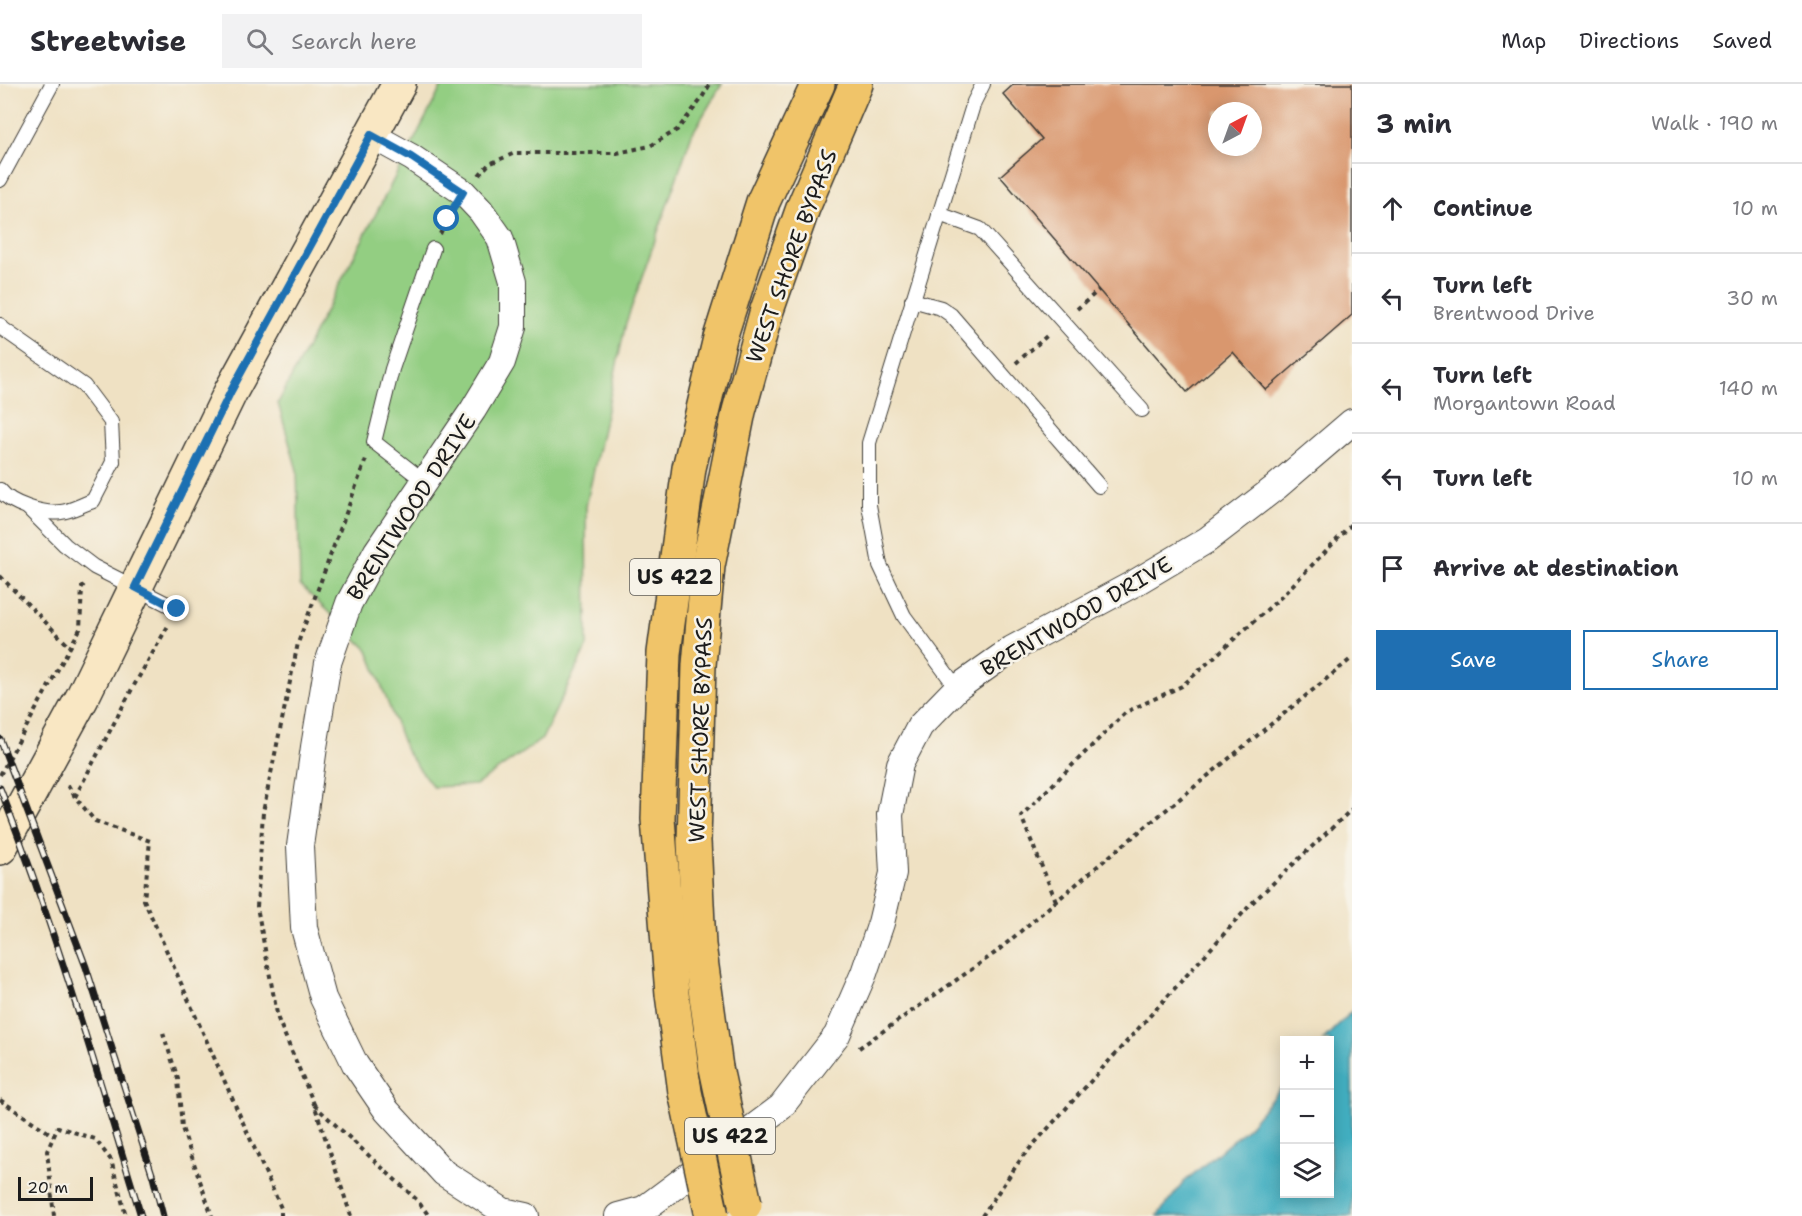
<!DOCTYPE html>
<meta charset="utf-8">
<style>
body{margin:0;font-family:"Shantell Sans",sans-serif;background:#f2f2f3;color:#2b2b33}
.controls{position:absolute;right:18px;bottom:18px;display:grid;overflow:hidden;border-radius:0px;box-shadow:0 3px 15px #0003}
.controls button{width:54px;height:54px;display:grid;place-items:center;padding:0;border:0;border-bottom:2px solid #e1e1e2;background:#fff;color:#2b2b33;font:30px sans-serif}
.compass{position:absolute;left:1208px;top:18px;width:54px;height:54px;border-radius:50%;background:#fff;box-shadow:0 3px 15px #0003;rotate:41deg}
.scale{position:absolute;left:18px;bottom:15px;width:75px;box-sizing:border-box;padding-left:6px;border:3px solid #1c1c1c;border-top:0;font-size:16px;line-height:21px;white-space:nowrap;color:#1c1c1c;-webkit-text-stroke:4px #f7f3e8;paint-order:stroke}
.stop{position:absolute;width:18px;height:18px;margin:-14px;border:4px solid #1f6fb2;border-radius:50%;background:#fff}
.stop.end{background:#1f6fb2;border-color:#fff;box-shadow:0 2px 6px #0008}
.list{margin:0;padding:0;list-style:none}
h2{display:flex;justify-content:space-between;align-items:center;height:78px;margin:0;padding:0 24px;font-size:26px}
h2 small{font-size:20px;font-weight:400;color:#7c7c81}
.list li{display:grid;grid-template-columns:39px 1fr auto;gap:18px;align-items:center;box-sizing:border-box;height:90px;padding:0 24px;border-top:2px solid #e1e1e2}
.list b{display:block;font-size:22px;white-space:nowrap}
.list p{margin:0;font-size:20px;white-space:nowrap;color:#7c7c81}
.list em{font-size:20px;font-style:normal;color:#7c7c81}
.actions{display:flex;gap:12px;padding:18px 24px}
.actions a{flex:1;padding:14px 0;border:2px solid #1f6fb2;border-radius:0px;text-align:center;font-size:21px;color:#1f6fb2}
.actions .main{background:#1f6fb2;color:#fff}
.icon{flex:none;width:33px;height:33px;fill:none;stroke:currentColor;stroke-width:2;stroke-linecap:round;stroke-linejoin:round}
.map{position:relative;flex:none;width:1352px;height:1132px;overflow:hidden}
header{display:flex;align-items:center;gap:36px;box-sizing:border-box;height:84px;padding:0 30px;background:#fff;border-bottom:2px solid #e1e1e2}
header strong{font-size:28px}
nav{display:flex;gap:33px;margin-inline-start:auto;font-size:21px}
.search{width:420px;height:54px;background:#f2f2f3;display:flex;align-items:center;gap:15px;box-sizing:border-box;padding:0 21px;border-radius:0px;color:#7c7c81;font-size:22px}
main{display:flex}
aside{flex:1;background:#fff}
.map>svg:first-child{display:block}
.green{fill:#93ce82;stroke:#58754f;stroke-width:1.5}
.water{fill:#43afc1;stroke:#30666e;stroke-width:1.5}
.building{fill:#d9976e;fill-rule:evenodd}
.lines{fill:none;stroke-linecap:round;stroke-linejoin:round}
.service-casing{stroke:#3c3a35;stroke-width:16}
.minor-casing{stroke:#3c3a35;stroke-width:28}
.secondary-casing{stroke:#3c3a35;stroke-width:36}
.motorway-casing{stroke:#3c3a35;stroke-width:36}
.path{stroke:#3c3a35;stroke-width:4;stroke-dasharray:4.5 4.5;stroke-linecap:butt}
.service{stroke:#fff;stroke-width:14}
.minor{stroke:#fff;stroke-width:26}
.secondary{stroke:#f9e7c3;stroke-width:33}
.motorway{stroke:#f0c469;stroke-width:33}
.rail-casing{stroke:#1c1c1c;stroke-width:7}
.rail{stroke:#f7f3e8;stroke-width:4.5;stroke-dasharray:14;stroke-linecap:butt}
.motorway-bridge-casing{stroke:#3c3a35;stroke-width:36;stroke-linecap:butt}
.motorway-bridge{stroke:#f0c469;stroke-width:33}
.route{stroke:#1f6fb2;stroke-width:8}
.labels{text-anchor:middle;stroke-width:5;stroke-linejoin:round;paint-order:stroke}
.shield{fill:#f7f3e8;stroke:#5e5c59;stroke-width:1.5}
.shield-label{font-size:21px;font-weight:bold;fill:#1c1c1c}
.street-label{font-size:22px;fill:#1c1c1c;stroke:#f7f3e8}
</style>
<header>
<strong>Streetwise</strong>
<div class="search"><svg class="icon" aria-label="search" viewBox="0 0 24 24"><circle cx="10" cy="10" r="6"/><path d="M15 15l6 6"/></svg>Search here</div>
<nav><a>Map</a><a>Directions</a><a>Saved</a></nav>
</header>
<main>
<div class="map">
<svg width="1352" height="1132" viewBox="0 0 1352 1132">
<rect width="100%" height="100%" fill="#f7f3e8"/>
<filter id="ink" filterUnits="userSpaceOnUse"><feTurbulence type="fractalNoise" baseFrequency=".0167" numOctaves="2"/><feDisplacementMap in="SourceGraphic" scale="12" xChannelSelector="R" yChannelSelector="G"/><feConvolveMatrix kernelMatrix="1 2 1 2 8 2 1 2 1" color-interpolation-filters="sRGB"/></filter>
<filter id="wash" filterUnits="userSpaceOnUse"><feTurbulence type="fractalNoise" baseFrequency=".008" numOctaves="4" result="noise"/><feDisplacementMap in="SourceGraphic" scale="24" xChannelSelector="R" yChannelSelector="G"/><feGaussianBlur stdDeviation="1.35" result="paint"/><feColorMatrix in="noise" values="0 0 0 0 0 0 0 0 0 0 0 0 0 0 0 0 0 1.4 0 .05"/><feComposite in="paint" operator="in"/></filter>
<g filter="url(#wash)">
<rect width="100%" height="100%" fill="#efe1c3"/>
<path class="green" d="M443 0H722L692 50 626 239 586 422 587 562 542 655 476 701 433 703 406 667 368 566 300 501 297 386 278 319Z"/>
<path class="water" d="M1352 927V1132H1157L1184 1098 1246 1045 1284 1000V1110H1330V956H1323Z"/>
<g id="blocks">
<path class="building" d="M1014 0H1352V231L1266 306 1233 268 1187 308 1000 92 1042 55 1003 10ZM1217 27H1253V63H1217Z"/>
</g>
</g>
<g filter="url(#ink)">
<use href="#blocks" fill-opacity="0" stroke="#3c3a35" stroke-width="1.5"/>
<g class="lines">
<g class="service-casing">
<g id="service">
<path d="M0 96 52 0"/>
<path d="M939 130 980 145 1142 326"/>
<path d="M912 216 941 224 951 231 1099 402"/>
<path d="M0 241 3 245 84 302 111 338 113 378 93 417C83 420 71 427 61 428 44 431 10 420 0 406"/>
<path d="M424 397 374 358 392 285 433 165"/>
<path d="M28 424 65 461 94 483 177 525"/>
<path d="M957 604 904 532 880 481 869 421V359L974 18 983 0"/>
</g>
</g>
<g class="minor-casing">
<g id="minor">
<path d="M371 51 411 73 463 108 481 127 500 154 513 198V243L502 278 473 326 377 467 349 519 328 579 314 663 300 762 304 844 323 914 355 980 387 1027 444 1089 503 1127 526 1132"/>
<path d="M618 1132 644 1125 781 1023 837 951 864 889 881 839 893 789 890 731 900 680 920 642 957 604 1012 565 1133 500 1207 456 1276 403 1352 338"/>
</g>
</g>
<g class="secondary-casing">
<path id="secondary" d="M0 764 82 614 231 307 399 0"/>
</g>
<g class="motorway-casing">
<g id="motorway">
<path d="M716 984 699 861 694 757 699 581 708 482 739 327 767 226 803 124 856 0"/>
<path d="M685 1008 672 910 658 735 664 569 689 384 720 254 763 118 818 0"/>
</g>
</g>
<g class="path">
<path d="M479 91 489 80 515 69H617L650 62 677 46 700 17 710 0"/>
<path d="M440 150 450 130"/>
<path d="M1077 225 1099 206"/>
<path d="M1016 279 1049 250"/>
<path d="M0 492 71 564"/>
<path d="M0 691 80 545 82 503 86 498"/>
<path d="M68 701 75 713 95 737 150 757 144 816 281 1124V1132"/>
<path d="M75 713 132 605 168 542"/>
<path d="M1056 817 1021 732 1126 628 1182 602 1281 513 1352 440"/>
<path d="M163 949 178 995 182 1044 212 1132"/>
<path d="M859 964 995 869 1106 775 1352 574"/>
<path d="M0 1016 54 1052"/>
<path d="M314 1021 417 1116 429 1132"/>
<path d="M54 1132 47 1067 58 1043 95 1055 111 1076 126 1132"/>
<path d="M351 1132 314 1020 278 935 257 823 263 728 298 559 366 375"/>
<path d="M982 1132 1023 1072 1252 819 1352 725"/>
</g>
<use href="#service" class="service"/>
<use href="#minor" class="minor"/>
<use href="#secondary" class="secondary"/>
<use href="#motorway" class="motorway"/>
<g class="rail-casing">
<g id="rail">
<path d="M0 655 86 883 153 1093 163 1132"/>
<path d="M0 704C55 844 97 988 141 1132"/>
</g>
</g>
<use href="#rail" class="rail"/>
<g class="motorway-bridge-casing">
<g id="motorway-bridge">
<path d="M716 984 745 1120"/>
<path d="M685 1008 712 1132"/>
</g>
</g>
<use href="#motorway-bridge" class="motorway-bridge"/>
</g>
</g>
<g class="lines" filter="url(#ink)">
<path class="route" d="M177 525 135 503 231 307 371 51 411 73 463 108 447 135"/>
</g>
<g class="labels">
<g class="shield">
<rect x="630" y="475" width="90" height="36" rx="4.5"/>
<rect x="685" y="1034" width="90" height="36" rx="4.5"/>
</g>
<g class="shield-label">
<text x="675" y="500">US 422</text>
<text x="730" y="1059">US 422</text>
</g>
<g class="street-label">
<text transform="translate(791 172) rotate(-70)" y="8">WEST SHORE BYPASS</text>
<text transform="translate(411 423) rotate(-57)" y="8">BRENTWOOD DRIVE</text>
<text transform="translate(1076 532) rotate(-30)" y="8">BRENTWOOD DRIVE</text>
<text transform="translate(700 646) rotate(-88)" y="8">WEST SHORE BYPASS</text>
</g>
</g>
</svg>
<div class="controls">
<button>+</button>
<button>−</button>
<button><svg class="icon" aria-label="layers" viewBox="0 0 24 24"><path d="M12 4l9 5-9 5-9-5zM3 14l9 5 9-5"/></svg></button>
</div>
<svg class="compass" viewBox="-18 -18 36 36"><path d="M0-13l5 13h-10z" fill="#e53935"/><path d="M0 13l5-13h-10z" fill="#7c7c81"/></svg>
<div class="scale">20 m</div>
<div class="stop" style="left:447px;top:135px"></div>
<div class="stop end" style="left:177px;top:525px"></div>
</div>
<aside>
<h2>3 min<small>Walk · 190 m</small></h2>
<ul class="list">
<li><svg class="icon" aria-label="ahead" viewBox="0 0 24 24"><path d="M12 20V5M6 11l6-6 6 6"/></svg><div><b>Continue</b></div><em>10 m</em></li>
<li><svg class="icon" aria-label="left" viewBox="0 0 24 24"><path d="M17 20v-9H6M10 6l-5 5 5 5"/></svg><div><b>Turn left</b><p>Brentwood Drive</p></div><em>30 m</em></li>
<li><svg class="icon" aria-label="left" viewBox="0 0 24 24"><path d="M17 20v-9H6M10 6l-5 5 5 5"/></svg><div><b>Turn left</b><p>Morgantown Road</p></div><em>140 m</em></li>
<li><svg class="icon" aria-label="left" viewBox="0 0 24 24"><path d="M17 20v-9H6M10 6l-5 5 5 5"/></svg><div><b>Turn left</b></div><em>10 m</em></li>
<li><svg class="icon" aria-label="arrive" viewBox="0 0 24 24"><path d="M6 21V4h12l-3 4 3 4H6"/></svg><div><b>Arrive at destination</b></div></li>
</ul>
<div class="actions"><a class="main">Save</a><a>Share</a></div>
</aside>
</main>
